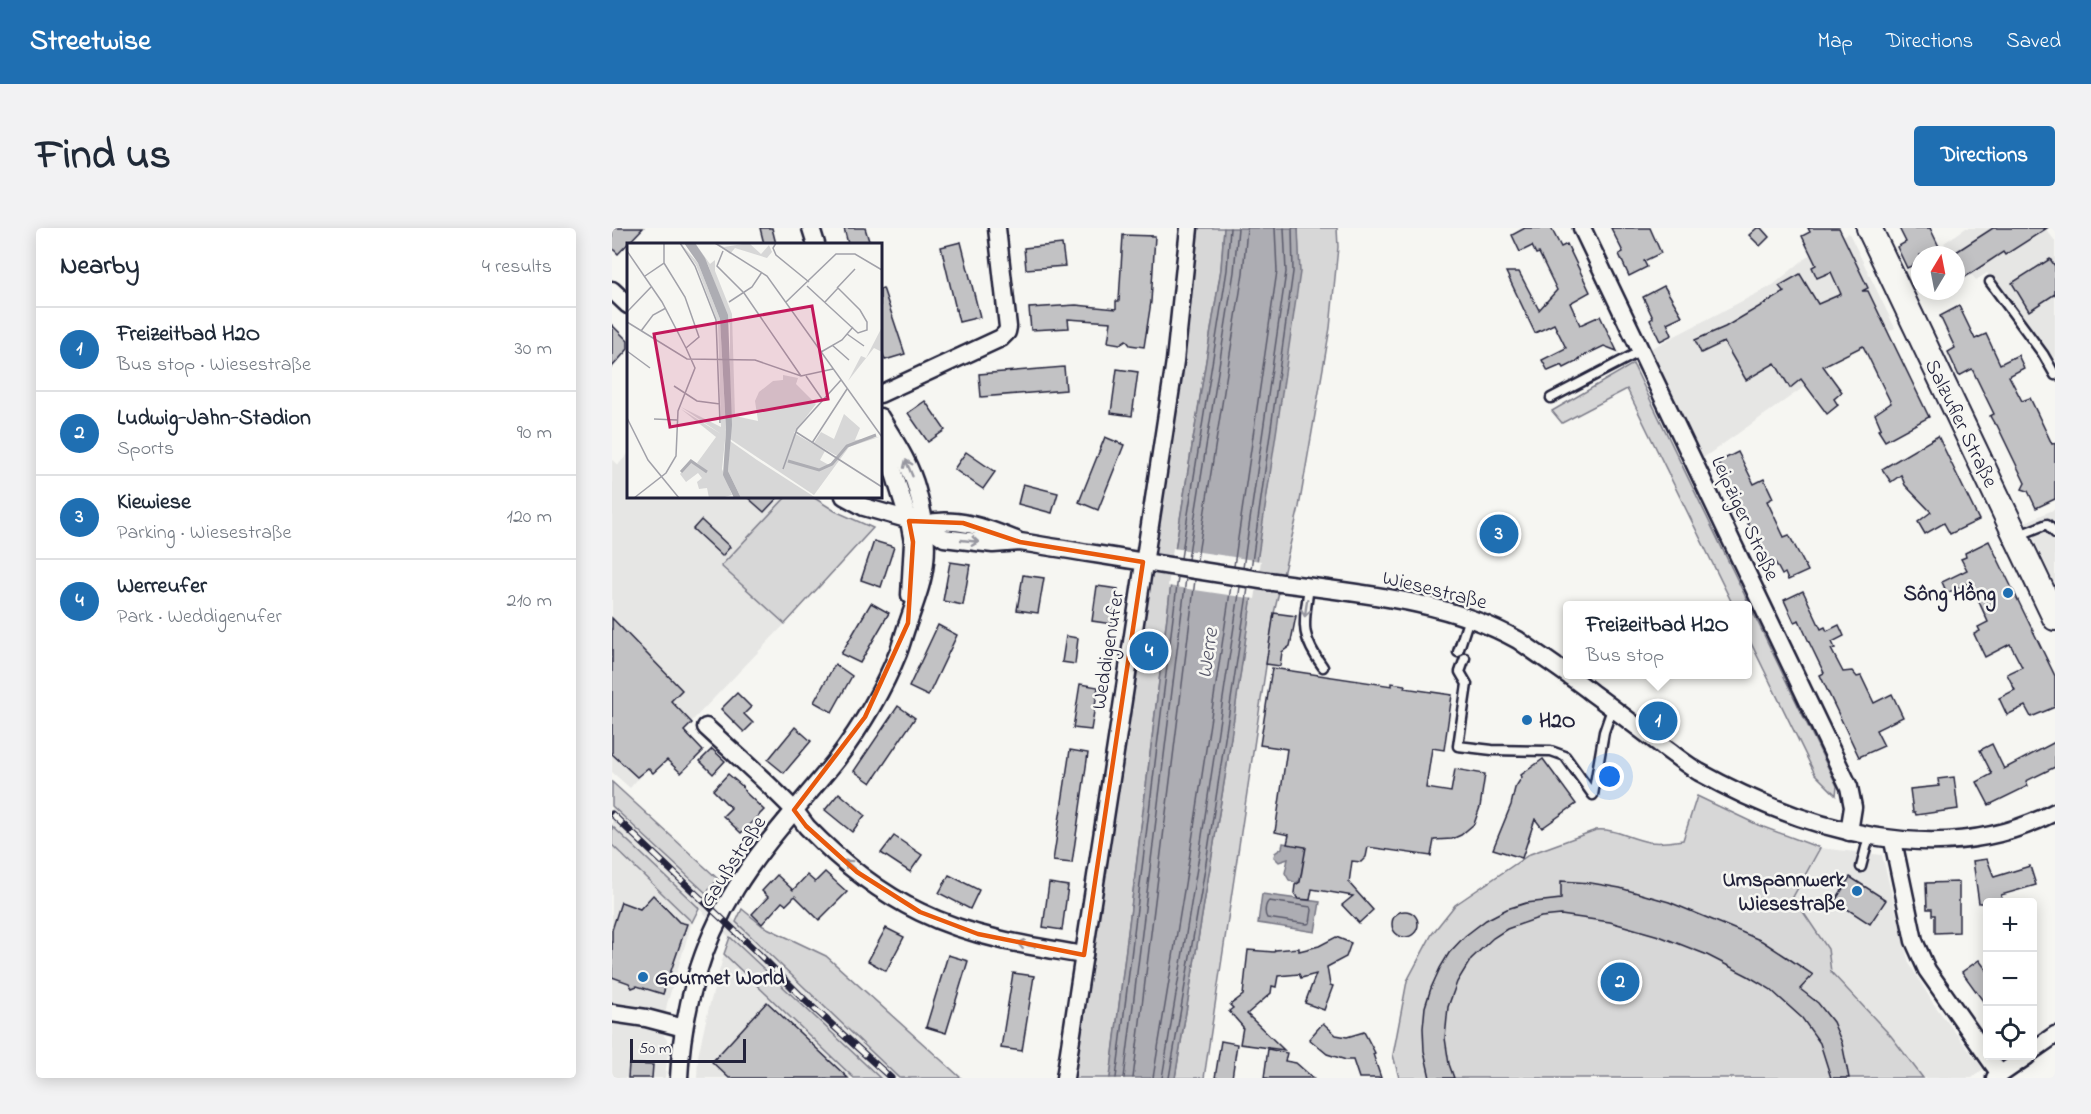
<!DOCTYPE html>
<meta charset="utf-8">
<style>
body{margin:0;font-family:"Indie Flower",sans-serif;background:#f2f2f3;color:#1f2937}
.controls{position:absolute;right:18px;bottom:18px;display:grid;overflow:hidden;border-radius:6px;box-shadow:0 3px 15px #0003}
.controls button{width:54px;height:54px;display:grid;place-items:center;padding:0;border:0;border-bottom:2px solid #e0e1e3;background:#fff;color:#1f2937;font:30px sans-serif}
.compass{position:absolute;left:1299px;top:18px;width:54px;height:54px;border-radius:50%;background:#fff;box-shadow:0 3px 15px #0003;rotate:10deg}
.scale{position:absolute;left:18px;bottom:15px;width:116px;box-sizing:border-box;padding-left:6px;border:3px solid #22223b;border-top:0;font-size:16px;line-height:21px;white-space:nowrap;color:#22223b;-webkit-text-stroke:4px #f6f6f2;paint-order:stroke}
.you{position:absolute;left:998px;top:549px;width:21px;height:21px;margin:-15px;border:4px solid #fff;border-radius:50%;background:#1a73e8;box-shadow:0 0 0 9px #1a73e833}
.badge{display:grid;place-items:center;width:39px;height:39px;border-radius:50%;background:#1f6fb2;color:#fff;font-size:20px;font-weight:700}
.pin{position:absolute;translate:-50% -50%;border:3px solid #fff;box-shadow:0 2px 6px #0006}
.popup{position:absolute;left:951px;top:373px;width:189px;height:78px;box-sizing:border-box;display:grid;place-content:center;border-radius:6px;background:#fff;filter:drop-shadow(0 2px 4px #0005);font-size:20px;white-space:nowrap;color:#747a83}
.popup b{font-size:22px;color:#1f2937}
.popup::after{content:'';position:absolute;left:50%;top:100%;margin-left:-12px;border:12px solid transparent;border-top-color:#fff}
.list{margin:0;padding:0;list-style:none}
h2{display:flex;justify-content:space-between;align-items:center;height:78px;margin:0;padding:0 24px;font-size:26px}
h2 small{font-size:20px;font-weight:400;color:#747a83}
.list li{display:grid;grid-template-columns:39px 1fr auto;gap:18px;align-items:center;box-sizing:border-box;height:84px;padding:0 24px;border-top:2px solid #e0e1e3}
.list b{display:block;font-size:22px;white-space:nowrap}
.list p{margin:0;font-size:20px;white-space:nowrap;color:#747a83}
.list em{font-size:20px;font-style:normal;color:#747a83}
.icon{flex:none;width:33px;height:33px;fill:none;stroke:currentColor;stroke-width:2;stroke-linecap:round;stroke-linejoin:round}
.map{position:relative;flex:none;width:1443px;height:850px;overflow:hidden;border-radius:6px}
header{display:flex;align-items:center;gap:36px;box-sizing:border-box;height:84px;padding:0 30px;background:#1f6fb2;color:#fff}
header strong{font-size:28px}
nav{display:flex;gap:33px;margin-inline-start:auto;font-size:21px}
.intro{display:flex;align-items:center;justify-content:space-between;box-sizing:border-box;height:144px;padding:0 36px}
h1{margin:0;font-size:42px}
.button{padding:15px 27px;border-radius:6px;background:#1f6fb2;color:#fff;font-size:21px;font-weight:700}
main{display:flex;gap:36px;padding:0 36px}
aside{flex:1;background:#fff;border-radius:6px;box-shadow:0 3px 15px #0003}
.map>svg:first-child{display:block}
.built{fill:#e6e6e4}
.green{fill:#d7d7d7;stroke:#7c7c89;stroke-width:1.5}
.water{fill:#adadb3;stroke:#757583;stroke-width:1.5}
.pier{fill:#f6f6f2}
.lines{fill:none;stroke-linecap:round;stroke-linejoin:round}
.shore{stroke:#5a5a6b;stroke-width:1.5}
.building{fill:#c2c2c4;stroke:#22223b;stroke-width:1.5}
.lane-casing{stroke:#22223b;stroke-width:13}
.street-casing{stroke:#22223b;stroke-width:21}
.secondary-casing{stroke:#22223b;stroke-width:28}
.lane{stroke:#f6f6f2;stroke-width:8}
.street{stroke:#f6f6f2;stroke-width:16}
.secondary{stroke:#f6f6f2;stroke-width:24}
.rail-casing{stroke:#22223b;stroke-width:7}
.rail{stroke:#f6f6f2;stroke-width:4.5;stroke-dasharray:14;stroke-linecap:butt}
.oneway{stroke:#9797a0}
.marked{fill:none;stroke:#e8590c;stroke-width:4.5;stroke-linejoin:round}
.poi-dot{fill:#1f6fb2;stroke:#f6f6f2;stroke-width:2}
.labels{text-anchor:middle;stroke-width:5;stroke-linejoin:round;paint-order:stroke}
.street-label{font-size:21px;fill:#22223b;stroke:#f6f6f2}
.poi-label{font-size:21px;font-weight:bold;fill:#22223b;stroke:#f6f6f2;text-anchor:end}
.water-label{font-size:22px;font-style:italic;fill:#535365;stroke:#f6f6f2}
.inset-river{fill:none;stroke:#adadb3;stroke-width:3}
.inset-road{fill:none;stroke:#a1a1a9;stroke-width:1.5}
.view{fill:#c2185b;fill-opacity:0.15;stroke:#c2185b;stroke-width:3}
.inset-edge{fill:none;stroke:#22223b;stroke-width:3}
</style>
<header>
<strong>Streetwise</strong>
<nav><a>Map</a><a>Directions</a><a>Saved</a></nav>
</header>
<div class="intro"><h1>Find us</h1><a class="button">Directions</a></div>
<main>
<aside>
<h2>Nearby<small>4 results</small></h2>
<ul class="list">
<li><span class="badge">1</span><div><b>Freizeitbad H2O</b><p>Bus stop · Wiesestraße</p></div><em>30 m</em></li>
<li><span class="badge">2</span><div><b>Ludwig-Jahn-Stadion</b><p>Sports</p></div><em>90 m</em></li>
<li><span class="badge">3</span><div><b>Kiewiese</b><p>Parking · Wiesestraße</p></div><em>120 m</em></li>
<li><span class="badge">4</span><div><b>Werreufer</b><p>Park · Weddigenufer</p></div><em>210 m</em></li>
</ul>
</aside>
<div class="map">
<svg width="1443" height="850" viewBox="0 0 1443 850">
<rect width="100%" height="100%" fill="#f6f6f2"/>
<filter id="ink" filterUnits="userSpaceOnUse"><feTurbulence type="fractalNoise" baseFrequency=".0167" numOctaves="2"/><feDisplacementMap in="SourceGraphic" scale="12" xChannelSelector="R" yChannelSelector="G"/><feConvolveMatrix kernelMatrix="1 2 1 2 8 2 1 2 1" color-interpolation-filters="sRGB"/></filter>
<g filter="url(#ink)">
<g class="built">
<path d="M1354 0H1433L1443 13V139L1432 118 1375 45 1364 52 1332 15Z"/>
<path d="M1237 5 1283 100 1223 132 1192 159 1091 230 1036 122 1161 57 1206 20Z"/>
<path d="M16 226V268L174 269 109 338 173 396 36 539 18 560 0 544V232L6 237Z"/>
<path d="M1443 281V357L1414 294Z"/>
<path d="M0 578 94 665 287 850H268L192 780 0 598Z"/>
<path d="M0 617 80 694 55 776 50 805 55 812 56 824 53 850H0Z"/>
<path d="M1208 620 1270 627 1297 735 1321 775 1371 841 1360 850H1311L1279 808 1218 744 1216 721 1181 669Z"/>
<path d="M112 726 195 805 242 850H85L86 828 97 779Z"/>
</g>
<g class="green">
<path d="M582 0H612L609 41 564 316 498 850H458Z"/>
<path d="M686 0H725L726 19 718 100 687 279 662 385 592 850H563L614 543 687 44Z"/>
<path d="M1021 136 1225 558 1224 567 1203 546 1136 409V378L1121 377 1015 161 950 195 940 183Z"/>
<path d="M174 269H201L223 283 261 300 173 396 109 338Z"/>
<path d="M0 554 106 651 94 665 0 578Z"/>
<path d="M1085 568 1146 597 1208 620 1181 669 1216 721 1219 744 1279 808 1311 850H787L781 827 795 753 820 706 843 677 918 626 984 602C1002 600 1019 611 1037 614 1048 615 1060 614 1071 612Z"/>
<path d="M0 598 87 680 80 694 0 617Z"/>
<path d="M130 681 151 698 214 728 349 850H287L124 694Z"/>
<path d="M118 709 268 850H242L112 726Z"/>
</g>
<g class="water">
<path d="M612 0H686L688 44 614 543 563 850H498L564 316 609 41Z"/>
<path d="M671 615 698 620 696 636H691L688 652 684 655 677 652 673 645 676 631 667 634 662 629 663 625 670 620Z"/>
<path d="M650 666 708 674 703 704 646 695Z"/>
</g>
<path class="pier" d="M561 320 649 333 643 371 556 358Z"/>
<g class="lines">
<g class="shore">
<path d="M569 330 615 42 618 0"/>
<path d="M576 331 622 44 626 0"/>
<path d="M585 332 631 45 635 0"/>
<path d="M622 338 665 43 663 0"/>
<path d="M631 340 674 44 672 0"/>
<path d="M639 341 681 44 680 0"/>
<path d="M657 673 699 679 700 682 698 695 695 696 655 690C652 686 653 676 657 673Z"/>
<path d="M504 850 566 349"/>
<path d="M512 850 574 350"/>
<path d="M521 850 583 352"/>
<path d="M541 850 577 632 619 358"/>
<path d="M550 850 586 634 628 359"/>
<path d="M557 850 594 635 636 360"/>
</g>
</g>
<g class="building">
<path d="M0 0H31L6 26 0 20Z"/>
<path d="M148 0H160L164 16H152Z"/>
<path d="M232 0H253L258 16H236Z"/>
<path d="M913 0H939L949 19 955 16 978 64 958 75 968 97 988 88 1005 123 992 118 967 130 968 132 952 140 950 137 936 143 930 132 954 120 942 96 923 105 894 44H907L927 82 945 62 927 25 924 26 920 18 908 24 900 7Z"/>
<path d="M999 0H1038L1049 25 1032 33 1035 39 1017 48 1007 26 1011 24Z"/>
<path d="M1145 0H1149L1157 9 1148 18 1137 7Z"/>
<path d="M1196 0H1227L1256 60 1250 63H1256L1317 189 1273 213 1266 202 1269 200 1263 186 1279 175 1251 118 1211 138 1230 164 1222 171 1226 177 1215 186 1189 151 1178 160 1163 135 1134 152 1112 114 1089 125 1083 112 1113 99 1172 64 1167 58 1188 46 1206 76 1229 66 1219 44 1205 50 1200 39 1204 37 1190 8 1198 4Z"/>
<path d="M1287 0H1318L1331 27H1308V34L1295 40 1285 19 1294 14Z"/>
<path d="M1381 0H1435L1393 27 1391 24 1344 55V24Z"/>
<path d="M511 7 543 8 539 74 532 119 518 117 514 112 508 116 496 114 499 94 456 91 457 100 419 102 417 80 464 77 504 81V73H507Z"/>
<path d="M349 14 368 89 347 94 329 19Z"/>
<path d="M450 16 453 38 414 41 412 20Z"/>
<path d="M1438 31 1443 38V66L1417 83 1400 55Z"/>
<path d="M1052 58 1070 88 1055 95 1060 107 1048 113 1038 92 1041 90 1031 69Z"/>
<path d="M271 60 293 126 273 132 268 119V61Z"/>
<path d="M1347 78 1363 111 1374 106 1388 136 1406 127 1412 140 1397 148 1410 173 1418 170 1440 216 1443 215V271L1424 280 1416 263 1410 261 1413 255 1385 197 1382 195 1378 188 1382 186 1360 141 1347 148 1336 124 1343 120 1328 88Z"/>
<path d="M0 97 16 113V121L0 139Z"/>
<path d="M452 139 454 162 369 169 367 146Z"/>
<path d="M505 141 526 144 520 188 499 185Z"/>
<path d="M313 173 333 202 316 214 296 185Z"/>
<path d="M1326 208 1367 292 1338 306 1332 295 1313 306 1306 294 1319 284 1293 257 1289 247 1279 254 1270 241Z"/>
<path d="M493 209 512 217 486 282 467 274Z"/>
<path d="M354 224 383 244 371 261 342 241Z"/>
<path d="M1126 224 1142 256 1152 251 1161 270 1155 273 1172 309 1177 307 1196 343 1176 352 1173 345 1170 347 1163 334 1158 336 1148 315 1146 316 1106 234Z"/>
<path d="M411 256 446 265 440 285 406 276Z"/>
<path d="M134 268H167L152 284Z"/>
<path d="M89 292 118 319 110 328 81 301Z"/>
<path d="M262 313 282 319 269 359 249 352Z"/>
<path d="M1377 313 1443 448V479L1419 489 1413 478 1395 487 1387 470 1403 462 1395 446 1410 439 1398 416 1373 429 1362 406 1368 403 1366 399 1376 394 1358 354 1335 365 1330 354 1355 342 1349 331 1354 329 1353 325Z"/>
<path d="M338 334 358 337 351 377 331 373Z"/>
<path d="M411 347 432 350 426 385 405 382Z"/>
<path d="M485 358 506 361 500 396 480 393Z"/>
<path d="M1191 363 1209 401 1213 399 1215 403 1227 397 1232 408 1220 414 1223 420 1219 421 1231 444 1240 443 1245 449 1249 448 1262 475 1280 466 1291 489 1264 502 1272 518 1247 529 1208 447 1212 445 1197 414 1187 392 1182 394 1172 372Z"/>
<path d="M259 375 277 385 248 435 229 426Z"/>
<path d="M662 385 684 388 678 418 670 424 668 438 654 436Z"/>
<path d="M0 390 70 462 59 473 80 495 72 503 91 523 69 545 55 532 41 545 36 540 25 549 0 526Z"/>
<path d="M326 397 345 407 316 468 297 459Z"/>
<path d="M454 408 466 410 463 436 450 434Z"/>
<path d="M223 436 240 448 220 484 202 474Z"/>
<path d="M660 440 780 458V455L793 457 792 460 840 467 832 522 820 520 814 560 839 564 843 541 873 546 868 579 862 596 849 607 840 611 822 612 819 628 756 619 754 629 749 634 740 633 737 655 761 682 747 695 730 677 741 668 700 661 698 672 686 671 682 665 683 657 688 654 694 619 675 616 677 607 663 604 675 521 648 517Z"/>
<path d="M468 456 486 459 479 502 461 500Z"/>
<path d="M125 465 139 479 132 486 141 495 132 504 109 481Z"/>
<path d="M286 478 303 490 259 555 242 543Z"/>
<path d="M183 499 199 513 172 545 156 532Z"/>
<path d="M1443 514V539L1414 553 1416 558 1377 577 1365 554 1380 546 1368 522 1380 516 1392 541Z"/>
<path d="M100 521 113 533 101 546 88 533Z"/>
<path d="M458 522 476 525 460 635 441 633Z"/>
<path d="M931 531 964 576 930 600 923 591 910 630 881 621 899 577 903 560 910 549 909 547Z"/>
<path d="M116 546 130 558 133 564 152 582 129 605 111 588 119 580 101 562Z"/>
<path d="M1342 549 1346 581 1304 587 1303 584H1301L1298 561 1327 558 1326 551Z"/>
<path d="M227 565 253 587 240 604 213 582Z"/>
<path d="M282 608 310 627 298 644 269 625Z"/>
<path d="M1375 631 1382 649 1418 638 1424 657 1389 667 1391 675H1367L1361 633Z"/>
<path d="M213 644 235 664 207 692 183 668 174 677 170 674 150 696 140 686 156 669 150 663 165 647 181 662 195 647 203 654Z"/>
<path d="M337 647 367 662 358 681 327 665Z"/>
<path d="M1238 649 1274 672 1258 696 1223 673Z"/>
<path d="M949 653 979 655 1008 660 1057 674 1127 703 1150 713 1176 730 1201 747 1188 761 1206 775 1221 794 1230 815 1237 850H1219L1208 815 1190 790 1158 761 1136 748 1093 726 1047 708 998 694 949 687 929 689 895 701 881 710 859 731 845 754 836 779 833 810 837 836 842 850H818L812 823 811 800 813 779 819 760 828 740 837 725 853 708 874 692 895 681 914 675 949 671Z"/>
<path d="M1347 654V704L1323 705V687H1320V681H1315L1314 655Z"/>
<path d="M437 655 456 658 450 702 431 699Z"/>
<path d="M41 667 67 694 75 696 51 766 25 758 20 760 17 755 0 749V702L9 674 28 681Z"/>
<circle cx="793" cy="696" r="13"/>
<path d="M274 700 292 709 274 743 256 733Z"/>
<path d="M724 709 739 715 734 729 715 739 718 757 721 758 712 782 693 775 704 746 689 750 687 746 666 748 664 759 660 758 659 765 635 786 672 822 628 816 631 799 617 783 621 780 618 777 631 767 636 722 662 724 663 722 687 720V723L707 718Z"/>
<path d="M336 727 356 733 334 805 314 799Z"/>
<path d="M1367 732 1376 744V780L1350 744Z"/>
<path d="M401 745 422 748 410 823 389 820Z"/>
<path d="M155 774 236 850H117L100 834Z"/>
<path d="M711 795 724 807 735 809 752 804 763 825 761 826 769 850H747L741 832H734L715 826 697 811Z"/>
<path d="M609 813 625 816 620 850H603Z"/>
<path d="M656 821 675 825 673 833 684 835 701 850H652Z"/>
<path d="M17 836 41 837 40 850H16Z"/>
</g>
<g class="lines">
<g class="lane-casing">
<g id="lane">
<path d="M1378 54 1431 126 1443 147"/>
<path d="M939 170 1029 123"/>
<path d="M1405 308 1435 296 1443 305"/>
<path d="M697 359C692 396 687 406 711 439"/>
<path d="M846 424 857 390"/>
<path d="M853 430 848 444 855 456 846 518 880 522 939 523 953 528 981 567 992 504 1000 481"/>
<path d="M1249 639 1257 608"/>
</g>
</g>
<g class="street-casing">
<g id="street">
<path d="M199 0 204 16"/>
<path d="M970 0 1237 559 1241 579 1237 604"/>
<path d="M0 62 16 77"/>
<path d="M268 166 389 110 395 104 396 99 385 0"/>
<path d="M269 203 297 293 301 314 298 367"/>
<path d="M232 268 252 279 312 296 332 310 381 316 408 314C490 327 573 341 655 353 739 365 831 370 906 412 931 430 956 446 980 465 1005 483 1029 502 1053 520 1064 528 1075 537 1087 544 1192 602 1329 644 1443 584"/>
<path d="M312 296C343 288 375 300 404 312"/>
<path d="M94 499C123 526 153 552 181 581 186 586 190 593 195 599 227 632 266 664 308 684 359 709 416 718 472 727"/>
<path d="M1281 613 1302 713 1315 742 1388 846"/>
<path d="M0 785 34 790 72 800"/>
<path d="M1420 823 1443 807"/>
<path d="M67 850C70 784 89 716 124 660 153 613 191 574 225 531 249 499 271 462 286 425 290 415 292 405 296 395 303 374 311 355 313 334 316 310 311 284 305 262 298 235 282 212 268 189"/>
<path d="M453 850 551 212 563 133 577 0"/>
<path d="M1383 850 1415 828"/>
</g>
</g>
<g class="secondary-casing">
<path id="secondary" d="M1257 0 1443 390"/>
</g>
<use href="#lane" class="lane"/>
<use href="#street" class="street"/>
<use href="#secondary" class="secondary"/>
<g class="rail-casing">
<path id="rail" d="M0 586 147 726 195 774 279 850"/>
</g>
<use href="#rail" class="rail"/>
</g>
<defs><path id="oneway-shaft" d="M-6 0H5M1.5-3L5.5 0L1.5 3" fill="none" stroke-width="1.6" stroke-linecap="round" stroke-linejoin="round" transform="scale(1.5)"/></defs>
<g class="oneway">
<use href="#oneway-shaft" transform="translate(297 240) rotate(-113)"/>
<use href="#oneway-shaft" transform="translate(358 313) rotate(6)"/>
<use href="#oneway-shaft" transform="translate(694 380) rotate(98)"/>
<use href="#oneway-shaft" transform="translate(239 638) rotate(-139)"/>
<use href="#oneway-shaft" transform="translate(414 717) rotate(-168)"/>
</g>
</g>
<path class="marked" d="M297 293 351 295 408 314 531 334 472 727 366 706 308 684 245 644 194 598 182 582 253 489 296 395 301 314Z"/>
<g class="poi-dot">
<circle cx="1396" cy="365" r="6"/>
<circle cx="915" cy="492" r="6"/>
<circle cx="1245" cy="663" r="6"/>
<circle cx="31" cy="749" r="6"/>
</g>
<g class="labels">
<g class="street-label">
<text transform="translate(1350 195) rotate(64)" y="7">Salzufler Straße</text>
<text transform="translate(1134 290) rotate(65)" y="7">Leipziger Straße</text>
<text transform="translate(823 361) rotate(14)" y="7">Wiesestraße</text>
<text transform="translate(495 422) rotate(-81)" y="7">Weddigenufer</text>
<text transform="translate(120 633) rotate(-57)" y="7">Gaußstraße</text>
</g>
<g class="poi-label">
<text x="1384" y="372">Sông Hồng</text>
<text x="927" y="499" text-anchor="start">H2O</text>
<text x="1233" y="658">Umspannwerk<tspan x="1233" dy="24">Wiesestraße</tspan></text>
<text x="43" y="756" text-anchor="start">Gourmet World</text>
</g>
<g class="water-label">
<text transform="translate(594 425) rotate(-82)" y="8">Werre</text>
</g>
</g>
<g transform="translate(15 15)">
<rect width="255" height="255" fill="#f6f6f2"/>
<path d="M53 0 71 20 93 76 99 188 95 226 105 252 94 255H82L80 245 72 246 70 239 75 235 71 230 59 239 53 231 64 218 77 226 70 220 89 194 54 166 94 191 54 164 94 184 91 80 69 22ZM68 0 83 21 88 17V28L105 71 108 173 131 178 128 158 132 149 146 138 156 137V132L171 135 169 141 189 161 167 190 198 208 193 217 202 222 210 213 187 200 194 189 207 196 217 171 233 185 228 197 252 194 222 204 187 252 103 196V82L81 22ZM90 0 97 4 122 0 134 11 142 2 145 9 140 15 108 5 103 11ZM255 84V109L247 105 221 138 234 113 239 115ZM103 198 130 217 189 255H114L101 228Z" fill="#d7d7d7"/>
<path d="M57 0H68L78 15 101 72 105 182 101 228 114 255H107L96 232 99 187 93 76 71 20Z" fill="#adadb3"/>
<path class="inset-river" d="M161 218 192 227 205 221 220 203 249 192M54 229 64 218 80 229"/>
<path class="inset-road" d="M53 0 68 23 89 77 93 180M88 0 140 33 255 194M149 0 146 5 149 12 182 39M0 8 35 59 59 105M96 8 90 23 117 50 174 133M37 20 58 54 72 94 59 105M18 33 37 20V0M180 43 231 90 240 87V79L233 67 211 45 198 59M210 45 228 26M102 59 125 44 135 29M159 59 209 11H228L255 27M0 69 25 43M0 79 60 116 128 117 174 133 206 126M14 88 26 72 39 65M220 91 237 103M205 102 222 117M0 108 23 125M194 109 215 97 226 84M179 133 195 156M47 143 70 158 93 161M0 175 21 217 52 255M27 176 50 177M169 189 255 244M185 200 220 146M156 226 170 186 214 137M7 255 39 230 49 213 51 168 68 125 59 105"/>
<path class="view" d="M185 63 201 156 43 184 27 91Z"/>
<rect width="255" height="255" class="inset-edge"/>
</g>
</svg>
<div class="controls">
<button>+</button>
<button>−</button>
<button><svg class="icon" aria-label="locate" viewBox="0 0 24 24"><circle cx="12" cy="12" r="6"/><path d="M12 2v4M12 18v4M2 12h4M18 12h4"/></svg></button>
</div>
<svg class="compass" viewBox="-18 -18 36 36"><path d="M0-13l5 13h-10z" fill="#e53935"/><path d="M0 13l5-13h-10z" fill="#747a83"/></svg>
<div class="scale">50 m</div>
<div class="you"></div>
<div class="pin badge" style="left:1046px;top:493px">1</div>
<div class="popup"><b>Freizeitbad H2O</b>Bus stop</div>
<div class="pin badge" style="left:1008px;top:754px">2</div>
<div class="pin badge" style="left:887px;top:306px">3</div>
<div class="pin badge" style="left:537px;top:423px">4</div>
</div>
</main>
